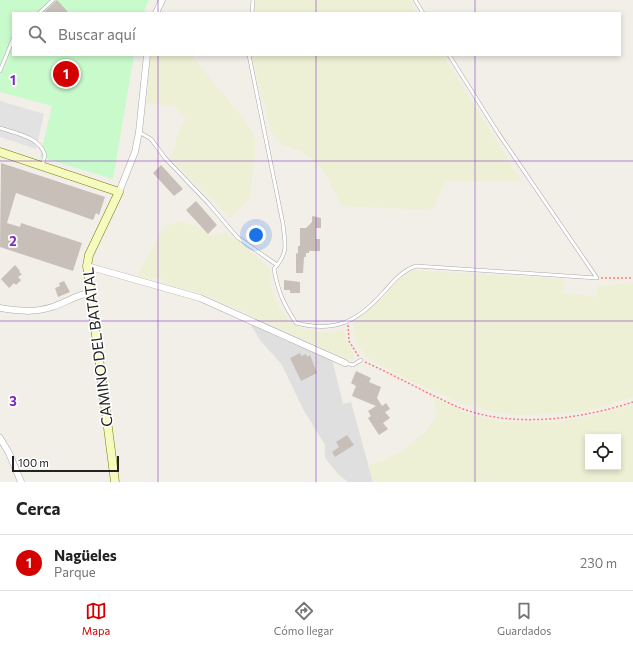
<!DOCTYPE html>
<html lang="es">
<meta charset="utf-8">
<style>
body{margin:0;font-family:Commissioner,sans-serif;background:#f2f2f2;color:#222}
.controls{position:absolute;right:12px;bottom:12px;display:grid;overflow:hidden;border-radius:0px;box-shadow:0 2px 6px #0003}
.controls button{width:36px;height:36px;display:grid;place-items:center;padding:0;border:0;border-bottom:1px solid #e0e0e0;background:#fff;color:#222;font:20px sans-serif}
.scale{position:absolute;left:12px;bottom:10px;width:107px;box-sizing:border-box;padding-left:4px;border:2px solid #222;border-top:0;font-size:11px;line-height:14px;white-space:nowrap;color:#222;-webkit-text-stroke:3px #fff;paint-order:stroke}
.you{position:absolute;left:256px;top:235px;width:14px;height:14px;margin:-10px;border:3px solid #fff;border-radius:50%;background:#1a73e8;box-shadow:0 0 0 6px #1a73e833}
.badge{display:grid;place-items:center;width:26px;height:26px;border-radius:50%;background:#d40000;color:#fff;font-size:13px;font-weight:700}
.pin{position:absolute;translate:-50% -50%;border:2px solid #fff;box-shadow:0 1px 4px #0006}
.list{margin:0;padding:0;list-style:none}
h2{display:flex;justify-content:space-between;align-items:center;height:52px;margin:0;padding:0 16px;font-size:17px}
h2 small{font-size:13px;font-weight:400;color:#767676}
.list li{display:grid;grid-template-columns:26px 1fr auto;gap:12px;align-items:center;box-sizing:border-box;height:56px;padding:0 16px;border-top:1px solid #e0e0e0}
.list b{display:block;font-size:15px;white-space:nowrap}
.list p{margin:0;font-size:13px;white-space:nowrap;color:#767676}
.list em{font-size:13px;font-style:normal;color:#767676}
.icon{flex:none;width:22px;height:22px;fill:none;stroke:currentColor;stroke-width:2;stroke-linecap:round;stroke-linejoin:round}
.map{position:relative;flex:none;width:633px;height:482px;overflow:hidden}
.search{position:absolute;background:#fff;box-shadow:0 2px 6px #0003;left:12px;right:12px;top:12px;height:44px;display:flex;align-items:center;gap:10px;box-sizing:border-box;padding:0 14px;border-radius:0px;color:#767676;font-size:15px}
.sheet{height:108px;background:#fff}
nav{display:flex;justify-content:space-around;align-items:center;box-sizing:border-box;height:56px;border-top:1px solid #e0e0e0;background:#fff;font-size:11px;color:#767676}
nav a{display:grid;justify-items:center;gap:2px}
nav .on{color:#d40000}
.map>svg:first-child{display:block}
.residential{fill:#e0dfdf}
.farmland{fill:#eef0d5;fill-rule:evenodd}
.park{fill:#c8facc}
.parking{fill:#e2e2e2}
.building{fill:#c7bfb8}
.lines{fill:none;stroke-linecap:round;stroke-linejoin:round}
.lane-casing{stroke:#a9a9a9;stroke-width:4}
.street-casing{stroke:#a9a9a9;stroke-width:7}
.secondary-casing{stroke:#707d05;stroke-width:9}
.path{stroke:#fa8072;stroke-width:1.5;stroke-dasharray:2 2;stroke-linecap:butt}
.lane{stroke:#fff;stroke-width:3}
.street{stroke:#fff;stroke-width:6}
.secondary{stroke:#f7fabf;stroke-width:8}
.grid{fill:none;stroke:#7b2cbf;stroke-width:1;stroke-opacity:0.55}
.labels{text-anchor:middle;stroke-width:3.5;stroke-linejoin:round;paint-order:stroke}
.street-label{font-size:15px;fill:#222;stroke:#fff}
.grid-label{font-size:13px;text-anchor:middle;font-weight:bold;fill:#7b2cbf;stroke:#fff;stroke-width:3.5;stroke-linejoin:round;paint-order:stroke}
</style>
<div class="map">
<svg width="633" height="482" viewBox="0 0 633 482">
<rect width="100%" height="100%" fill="#f2efe9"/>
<path class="residential" d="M249 322 284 340 332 359 343 404 351 402 373 482H348L338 474 325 458V445L303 409 282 365 260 340Z"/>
<g class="farmland">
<path d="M256 0H410L416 13H255Z"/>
<path d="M150 55H191L244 119 256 140 251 192 249 199 230 218 170 158 176 144 175 140 185 118 174 106 146 103Z"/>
<path d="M251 55H443L507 157 513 170 522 181H445L435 206 428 210 341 206 325 172 303 152 281 144 271 132Z"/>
<path d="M179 221 201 228 212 236 226 232 267 265 270 269 271 285 279 307 290 321 303 329 320 332 344 330 354 355 353 359H346L208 296 162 283 163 279 153 277 152 280 137 276 164 227Z"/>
<path d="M412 270 565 279 563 293 596 297 597 286 633 283V397L592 410 566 413 521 415 497 413 461 403 411 381 367 358 357 344 353 332V322L386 295 403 274Z"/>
<path d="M433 398 469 414 502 422H553L578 419 633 405V482H373L368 465 385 460 403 450 422 435 434 421 437 413ZM588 437H618V467H588Z"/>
</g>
<path class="park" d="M0 0H149L143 13H13V55H134L113 179 40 157 52 106 0 92Z"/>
<path class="parking" d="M0 101 44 114 36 149 0 137Z"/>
<g class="building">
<path d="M57 0 69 13H43L55 2Z"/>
<path d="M1 163 105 197 99 215 96 213 93 220 16 193 7 223 20 227 21 223 82 243 73 271 0 247Z"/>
<path d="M161 165 183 189 174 196 153 173Z"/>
<path d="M196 201 217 225 208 234 186 210Z"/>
<path d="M312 216 321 218V228H316V239H320V251H309V253H306V257H304L303 273H296V253L298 254V246H300V228H306L312 222Z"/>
<path d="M15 265 20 271 19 272 22 274 18 277 21 280 16 285 14 283 9 288 1 279Z"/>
<path d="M284 280 300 282V293H290V290H284Z"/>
<path d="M64 281 70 292 58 297 55 288 60 286 59 283Z"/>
<path d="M300 353 301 356 306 354 307 357 310 355 317 373 301 381 290 358Z"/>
<path d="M356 371 371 378 369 382 381 387 377 398 382 406 386 403 390 409 385 412 390 418 383 423 388 429 379 435 368 418 371 416 368 411 376 406 352 396 356 386 351 383Z"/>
<path d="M347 435 354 445 335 457 332 452 339 447 336 442Z"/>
</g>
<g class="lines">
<g class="lane-casing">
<g id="lane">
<path d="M415 0 423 13"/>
<path d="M39 13 53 0"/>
<path d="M252 13 253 0"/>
<path d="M249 55 283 224C285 245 289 252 274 269 278 291 283 303 296 323 334 333 357 322 383 293 393 282 401 271 416 266L597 278 498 133 449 55"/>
<path d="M0 71 13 39"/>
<path d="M0 128C15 133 40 137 45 155L42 166"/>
<path d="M139 132 151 139 165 158 209 204 237 237 277 265"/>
<path d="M345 363 353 365 361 360"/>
</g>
</g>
<g class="street-casing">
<g id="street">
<path d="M156 13 162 0"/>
<path d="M119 192 135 152 139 132 147 55"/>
<path d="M87 266 200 298 345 363"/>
<path d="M0 308C18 311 34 313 52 307 65 303 76 295 89 293"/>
<path d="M0 438 9 453 21 482"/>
</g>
</g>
<g class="secondary-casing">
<path id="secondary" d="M0 152 119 192 89 255 87 266 115 482"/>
</g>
<g class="path">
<path d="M601 278H633"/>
<path d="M348 325 349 341 359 357"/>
<path d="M365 362C387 372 408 383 430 394 441 399 452 405 463 409 516 428 581 419 633 402"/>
</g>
<use href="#lane" class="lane"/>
<use href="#street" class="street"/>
<use href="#secondary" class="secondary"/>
</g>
<path class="grid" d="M158 0V13M316 0V13M475 0V13M158 55V482M316 55V482M475 55V482M0 161H633M0 321H633"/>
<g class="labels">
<g class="street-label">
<text transform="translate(98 347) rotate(-97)" y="5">CAMINO DEL BATATAL</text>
</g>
</g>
<g class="grid-label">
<text x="13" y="85">1</text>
<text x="13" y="246">2</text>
<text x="13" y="406">3</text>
</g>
</svg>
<div class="controls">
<button><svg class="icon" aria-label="locate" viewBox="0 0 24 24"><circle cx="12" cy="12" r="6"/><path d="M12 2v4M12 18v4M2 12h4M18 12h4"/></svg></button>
</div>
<div class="scale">100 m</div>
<div class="you"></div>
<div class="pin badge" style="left:66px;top:74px">1</div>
<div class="search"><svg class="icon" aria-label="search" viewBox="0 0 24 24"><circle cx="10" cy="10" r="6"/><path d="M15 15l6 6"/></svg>Buscar aquí</div>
</div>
<section class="sheet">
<h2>Cerca<small></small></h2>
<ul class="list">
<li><span class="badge">1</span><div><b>Nagüeles</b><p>Parque</p></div><em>230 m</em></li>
</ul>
</section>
<nav>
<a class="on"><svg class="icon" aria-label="map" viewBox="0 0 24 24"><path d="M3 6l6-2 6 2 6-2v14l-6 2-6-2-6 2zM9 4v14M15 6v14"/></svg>Mapa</a>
<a><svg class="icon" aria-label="directions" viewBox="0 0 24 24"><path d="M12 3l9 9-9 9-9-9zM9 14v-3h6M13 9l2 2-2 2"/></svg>Cómo llegar</a>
<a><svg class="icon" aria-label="saved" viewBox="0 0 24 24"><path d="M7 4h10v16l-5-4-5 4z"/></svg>Guardados</a>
</nav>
